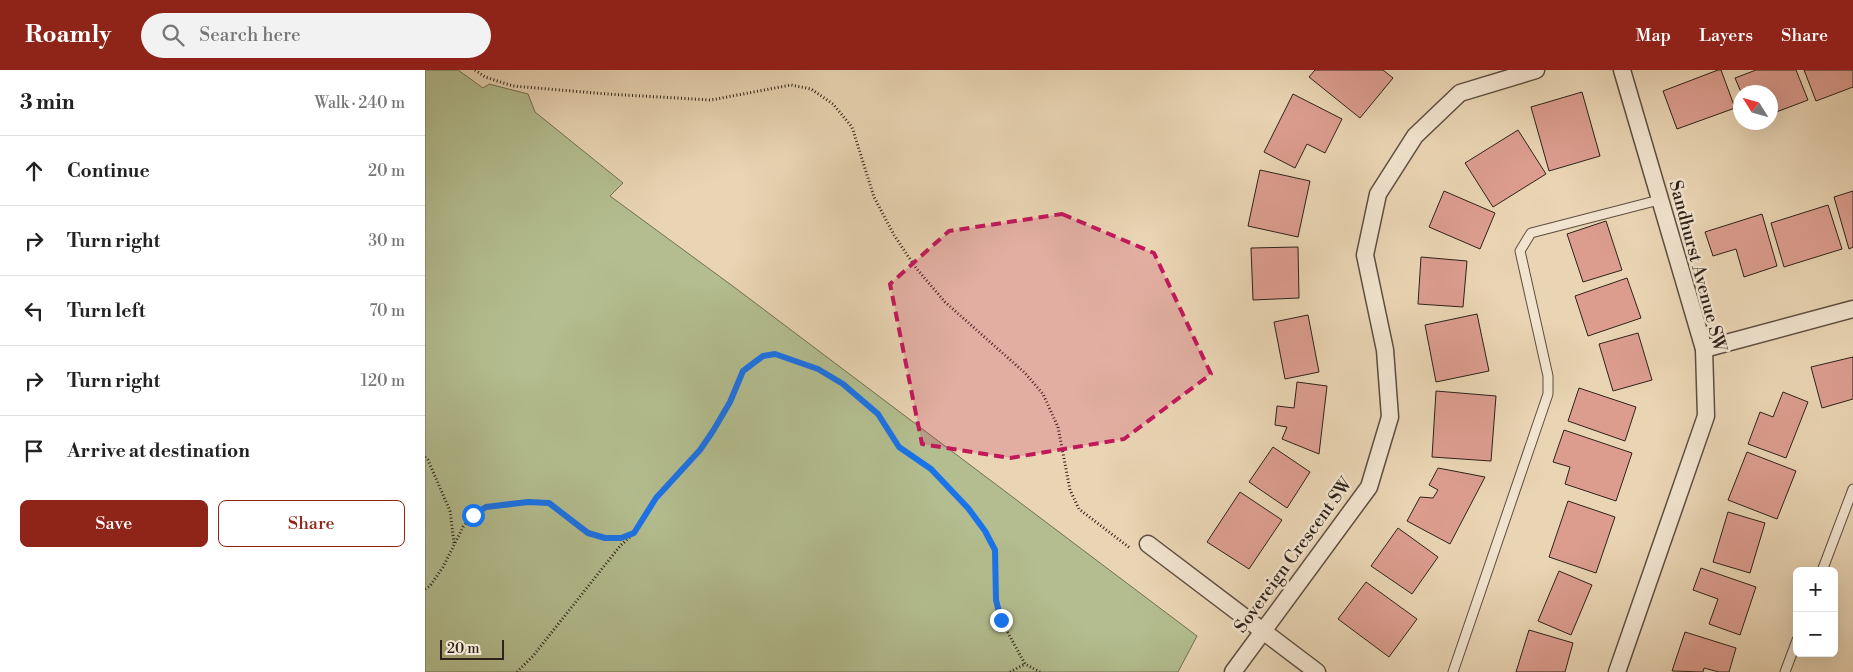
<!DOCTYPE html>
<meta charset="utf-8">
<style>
body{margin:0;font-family:"Libre Bodoni",serif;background:#f2f2f2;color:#222}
.controls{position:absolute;right:15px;bottom:15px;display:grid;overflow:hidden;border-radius:8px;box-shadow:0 5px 20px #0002}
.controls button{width:45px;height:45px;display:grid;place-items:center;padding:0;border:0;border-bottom:1px solid #e0e0e0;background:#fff;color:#222;font:25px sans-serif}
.compass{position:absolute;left:1308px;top:15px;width:45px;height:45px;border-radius:50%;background:#fff;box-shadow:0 5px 20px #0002;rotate:307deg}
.scale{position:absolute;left:15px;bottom:12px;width:64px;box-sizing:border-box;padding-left:5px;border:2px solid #2e221a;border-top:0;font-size:14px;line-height:18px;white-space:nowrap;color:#2e221a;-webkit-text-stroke:4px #f1e3ce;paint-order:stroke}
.stop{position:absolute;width:15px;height:15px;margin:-11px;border:4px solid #1a73e8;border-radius:50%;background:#fff}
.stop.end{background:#1a73e8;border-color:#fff;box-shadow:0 1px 5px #0008}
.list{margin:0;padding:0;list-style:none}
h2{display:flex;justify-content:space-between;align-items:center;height:65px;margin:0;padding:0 20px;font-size:21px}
h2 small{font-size:16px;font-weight:400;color:#767676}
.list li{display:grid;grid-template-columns:32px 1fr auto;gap:15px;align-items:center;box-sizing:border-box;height:70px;padding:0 20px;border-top:1px solid #e0e0e0}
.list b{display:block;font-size:19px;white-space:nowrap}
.list em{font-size:16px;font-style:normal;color:#767676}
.actions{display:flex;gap:10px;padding:15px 20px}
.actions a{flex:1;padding:11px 0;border:1px solid #8f2418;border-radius:8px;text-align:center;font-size:18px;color:#8f2418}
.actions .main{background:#8f2418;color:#fff}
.icon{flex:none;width:28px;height:28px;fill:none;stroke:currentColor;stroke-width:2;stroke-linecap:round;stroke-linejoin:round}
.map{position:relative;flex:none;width:1428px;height:602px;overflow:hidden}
header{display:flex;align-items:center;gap:30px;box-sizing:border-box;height:70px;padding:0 25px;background:#8f2418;color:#fff}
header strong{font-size:24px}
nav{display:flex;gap:28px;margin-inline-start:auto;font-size:18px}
.search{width:350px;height:45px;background:#f2f2f2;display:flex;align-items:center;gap:12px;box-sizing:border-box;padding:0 18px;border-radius:28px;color:#767676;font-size:19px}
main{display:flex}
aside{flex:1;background:#fff}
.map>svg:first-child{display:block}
.green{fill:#b3bd8f;stroke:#707054}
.building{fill:#dc9d8f;stroke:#2e221a}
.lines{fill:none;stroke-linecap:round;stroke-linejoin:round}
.lane-casing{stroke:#5d4e40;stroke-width:11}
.street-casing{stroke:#5d4e40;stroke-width:19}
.path{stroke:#2e221a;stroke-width:3;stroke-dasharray:1 2.5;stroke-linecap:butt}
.lane{stroke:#f1e3ce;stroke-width:9}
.street{stroke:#f1e3ce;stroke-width:16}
.route{stroke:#1a73e8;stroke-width:6}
.marked{fill:#c2185b;fill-opacity:0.2;stroke:#c2185b;stroke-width:4;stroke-dasharray:10 6;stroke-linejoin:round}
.labels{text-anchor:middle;stroke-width:5;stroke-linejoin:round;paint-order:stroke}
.street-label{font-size:18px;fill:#2e221a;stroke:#f1e3ce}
</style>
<header>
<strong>Roamly</strong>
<div class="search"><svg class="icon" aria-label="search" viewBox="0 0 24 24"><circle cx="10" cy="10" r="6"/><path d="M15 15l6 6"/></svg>Search here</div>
<nav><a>Map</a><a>Layers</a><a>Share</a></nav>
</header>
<main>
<aside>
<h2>3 min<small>Walk · 240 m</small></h2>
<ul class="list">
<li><svg class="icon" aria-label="ahead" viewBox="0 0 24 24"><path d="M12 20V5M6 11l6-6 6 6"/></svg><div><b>Continue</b></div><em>20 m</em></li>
<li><svg class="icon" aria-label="right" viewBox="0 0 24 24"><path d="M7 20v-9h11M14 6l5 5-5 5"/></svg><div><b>Turn right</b></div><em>30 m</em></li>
<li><svg class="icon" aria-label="left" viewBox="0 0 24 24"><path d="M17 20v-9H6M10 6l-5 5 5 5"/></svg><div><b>Turn left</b></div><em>70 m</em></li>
<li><svg class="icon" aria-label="right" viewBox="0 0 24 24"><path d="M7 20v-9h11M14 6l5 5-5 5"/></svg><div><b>Turn right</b></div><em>120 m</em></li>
<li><svg class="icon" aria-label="arrive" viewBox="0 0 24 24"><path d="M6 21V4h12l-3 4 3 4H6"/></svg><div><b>Arrive at destination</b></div></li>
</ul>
<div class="actions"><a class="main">Save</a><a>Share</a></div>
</aside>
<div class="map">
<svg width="1428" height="602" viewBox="0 0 1428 602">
<rect width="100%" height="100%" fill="#e9d4b3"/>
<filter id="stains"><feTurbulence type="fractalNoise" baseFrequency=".004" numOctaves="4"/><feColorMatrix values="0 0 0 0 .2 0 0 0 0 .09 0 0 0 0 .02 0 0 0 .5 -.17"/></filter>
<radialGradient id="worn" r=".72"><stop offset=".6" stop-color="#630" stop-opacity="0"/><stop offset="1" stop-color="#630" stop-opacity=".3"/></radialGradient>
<path class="green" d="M0 0H33L58 18 64 14 103 24 110 42 198 113 185 126 309 217 772 566 753 602H0Z"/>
<g class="building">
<path d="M890 0H958L968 8 935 48 884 7Z"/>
<path d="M1293 0H1296L1310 38 1252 59 1238 21Z"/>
<path d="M1331 0H1371L1383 30 1346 44V22H1316L1310 8Z"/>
<path d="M1379 0H1428V17L1391 31Z"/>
<path d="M1157 22 1175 86 1124 101 1106 37Z"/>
<path d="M868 24 917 49 900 83 882 74 870 98 839 82Z"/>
<path d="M1093 60 1121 104 1068 137 1040 93Z"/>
<path d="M835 100 885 111 873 167 823 156Z"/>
<path d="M1019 121 1070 143 1055 179 1004 157Z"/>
<path d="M1428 121V177L1424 179 1409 127Z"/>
<path d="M1403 135 1417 179 1359 197 1346 153Z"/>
<path d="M1337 144 1352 196 1319 207 1311 179 1288 186 1280 162Z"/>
<path d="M1181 151 1197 200 1158 212 1142 164Z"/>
<path d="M873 177 874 228 828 230 826 178Z"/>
<path d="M996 187 1042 191 1038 237 993 234Z"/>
<path d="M1202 208 1216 248 1163 266 1150 226Z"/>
<path d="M1052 244 1064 301 1011 312 1000 255Z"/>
<path d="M883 245 894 302 860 309 849 252Z"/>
<path d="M1213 263 1227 310 1188 321 1174 274Z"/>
<path d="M1428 287V329L1397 338 1386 297Z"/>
<path d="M872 312 902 316 894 384 857 369 862 357 850 355 852 336 869 338Z"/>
<path d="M1154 318 1211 337 1200 371 1143 351Z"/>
<path d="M1011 321 1071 326 1066 391 1007 387Z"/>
<path d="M1358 322 1383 332 1361 388 1323 374 1335 342 1348 347Z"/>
<path d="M1139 360 1207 383 1191 431 1140 414 1145 397 1128 392Z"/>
<path d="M848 377 885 402 862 438 824 412Z"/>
<path d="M1322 382 1371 401 1352 449 1303 430Z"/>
<path d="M1013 398 1060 407 1025 474 982 451 995 427 1008 428 1013 420 1004 415Z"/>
<path d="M815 422 857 450 824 499 782 472Z"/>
<path d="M1143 431 1190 447 1171 503 1124 487Z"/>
<path d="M1303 442 1340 453 1325 503 1288 492Z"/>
<path d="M973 458 1013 487 987 524 946 496Z"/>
<path d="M1276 498 1331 517 1315 565 1284 554 1293 529 1268 520Z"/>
<path d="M1134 501 1167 515 1146 565 1113 551Z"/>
<path d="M941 512 992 549 964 587 913 549Z"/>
<path d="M1104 560 1148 573 1140 602H1091Z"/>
<path d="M1260 562 1311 578 1304 602H1294L1279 598 1278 602 1247 601Z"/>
</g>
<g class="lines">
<g class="lane-casing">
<g id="lane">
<path d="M1397 501 1428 419"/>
<path d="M1028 602 1123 324V306L1095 181 1106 163 1234 130"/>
<path d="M1360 602 1372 570"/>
</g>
</g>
<g class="street-casing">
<g id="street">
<path d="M1279 279 1428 239"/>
<path d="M723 474 892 602"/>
<path d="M808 602 944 417 965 347 960 280 940 185 953 124 990 66 1035 23 1111 0"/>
<path d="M1192 602 1281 346 1279 279 1197 0"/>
</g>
</g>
<g class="path">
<path d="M50 0 60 7 88 16 182 24 286 30 366 15 386 19 408 34 427 57 449 127 469 165 491 198 520 232 600 303 618 324 633 357 645 420 654 439 705 478"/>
<path d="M0 387 3 390 25 441 29 473"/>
<path d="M0 519 5 516 18 497 38 457 48 445 61 437 103 432 124 433 163 463 180 468H196L209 463 231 428 275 380 288 361 305 332 318 301 338 286 351 284 393 299 419 314 453 344 474 377 506 399 543 438 560 461 570 481 571 530 576 550 600 594 615 602"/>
<path d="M92 602 108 586 195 476 207 465"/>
<path d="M585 602 600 594"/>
</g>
<use href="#lane" class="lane"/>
<use href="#street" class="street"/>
</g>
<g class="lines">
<path class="route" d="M48 445 61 437 103 432 124 433 163 463 180 468H196L209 463 231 428 275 380 288 361 305 332 318 301 338 286 350 284 393 299 418 314 453 344 474 377 506 399 543 438 560 461 570 480 571 530 576 550"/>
</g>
<path class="marked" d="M637 144 729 183 786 304 699 369 585 388 497 374 465 214 524 161Z"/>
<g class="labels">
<g class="street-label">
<text transform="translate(1273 196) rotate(75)" y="6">Sandhurst Avenue SW</text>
<text transform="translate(868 485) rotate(-54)" y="6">Sovereign Crescent SW</text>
</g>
</g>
<rect width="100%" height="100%" filter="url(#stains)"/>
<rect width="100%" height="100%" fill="url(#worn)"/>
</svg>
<div class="controls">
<button>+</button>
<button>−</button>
</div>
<svg class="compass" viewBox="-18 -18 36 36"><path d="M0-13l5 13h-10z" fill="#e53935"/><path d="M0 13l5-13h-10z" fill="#767676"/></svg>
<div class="scale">20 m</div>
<div class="stop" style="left:48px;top:445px"></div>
<div class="stop end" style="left:576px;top:550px"></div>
</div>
</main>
